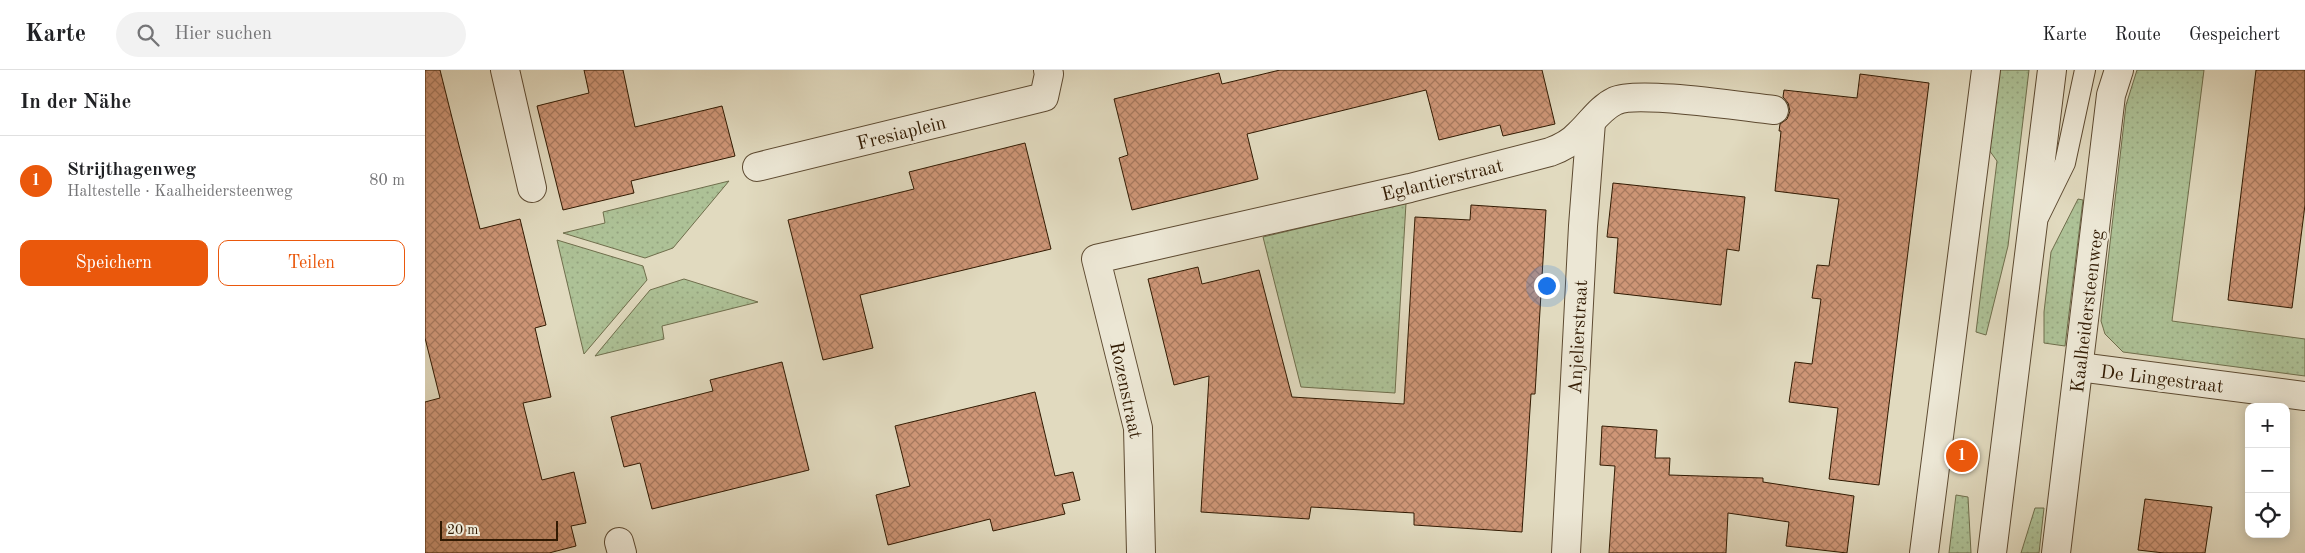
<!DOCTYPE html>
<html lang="de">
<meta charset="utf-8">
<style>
body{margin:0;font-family:"Old Standard TT",serif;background:#f2f2f2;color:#202124}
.controls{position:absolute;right:15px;bottom:15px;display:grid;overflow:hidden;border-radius:10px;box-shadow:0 2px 12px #0003}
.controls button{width:45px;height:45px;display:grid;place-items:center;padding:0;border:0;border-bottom:1px solid #e0e0e0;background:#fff;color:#202124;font:25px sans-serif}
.scale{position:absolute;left:15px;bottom:12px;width:118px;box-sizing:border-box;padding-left:5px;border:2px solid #311a02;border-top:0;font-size:14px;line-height:18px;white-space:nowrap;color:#311a02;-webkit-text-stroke:4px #ece7d5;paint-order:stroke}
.you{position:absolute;left:1121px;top:215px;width:18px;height:18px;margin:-12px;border:4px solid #fff;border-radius:50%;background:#1a73e8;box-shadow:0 0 0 8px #1a73e833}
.badge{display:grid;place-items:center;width:32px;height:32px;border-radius:50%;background:#ea580c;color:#fff;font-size:16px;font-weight:700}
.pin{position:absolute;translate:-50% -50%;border:2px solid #fff;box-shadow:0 1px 5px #0006}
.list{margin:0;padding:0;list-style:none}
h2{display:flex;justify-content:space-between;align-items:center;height:65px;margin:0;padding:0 20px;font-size:21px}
h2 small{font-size:16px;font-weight:400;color:#757577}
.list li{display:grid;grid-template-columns:32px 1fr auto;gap:15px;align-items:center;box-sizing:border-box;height:90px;padding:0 20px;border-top:1px solid #e0e0e0}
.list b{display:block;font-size:19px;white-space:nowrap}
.list p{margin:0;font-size:16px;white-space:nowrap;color:#757577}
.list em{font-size:16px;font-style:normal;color:#757577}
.actions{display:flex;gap:10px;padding:15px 20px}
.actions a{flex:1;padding:11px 0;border:1px solid #ea580c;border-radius:10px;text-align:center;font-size:18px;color:#ea580c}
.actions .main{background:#ea580c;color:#fff}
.icon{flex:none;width:28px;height:28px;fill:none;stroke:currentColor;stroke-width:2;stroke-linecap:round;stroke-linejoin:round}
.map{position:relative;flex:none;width:1880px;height:483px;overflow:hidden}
header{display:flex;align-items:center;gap:30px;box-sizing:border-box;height:70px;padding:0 25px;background:#fff;border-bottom:1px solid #e0e0e0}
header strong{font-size:24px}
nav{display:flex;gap:28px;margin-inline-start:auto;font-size:18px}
.search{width:350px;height:45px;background:#f2f2f2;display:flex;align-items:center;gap:12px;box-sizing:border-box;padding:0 18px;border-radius:28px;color:#757577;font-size:19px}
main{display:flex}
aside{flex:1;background:#fff}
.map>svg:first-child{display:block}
.grass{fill:url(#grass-dots);stroke:#6f6e4c}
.building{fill:url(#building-cross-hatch);stroke:#311a02}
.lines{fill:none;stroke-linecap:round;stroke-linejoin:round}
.service-casing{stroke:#5d4a31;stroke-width:22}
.minor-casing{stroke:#5d4a31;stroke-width:30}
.tertiary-casing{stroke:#5d4a31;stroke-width:30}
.service{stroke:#ece7d5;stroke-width:20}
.minor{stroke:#ece7d5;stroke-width:28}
.tertiary{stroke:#ece7d5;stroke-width:28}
.labels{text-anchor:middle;stroke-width:5;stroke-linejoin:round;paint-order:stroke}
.street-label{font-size:19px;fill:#311a02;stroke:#ece7d5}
</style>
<header>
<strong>Karte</strong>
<div class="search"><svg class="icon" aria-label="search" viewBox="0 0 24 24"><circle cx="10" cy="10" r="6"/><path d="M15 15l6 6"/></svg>Hier suchen</div>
<nav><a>Karte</a><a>Route</a><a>Gespeichert</a></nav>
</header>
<main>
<aside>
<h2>In der Nähe<small></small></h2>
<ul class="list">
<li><span class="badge">1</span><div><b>Strijthagenweg</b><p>Haltestelle · Kaalheidersteenweg</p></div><em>80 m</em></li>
</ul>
<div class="actions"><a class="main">Speichern</a><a>Teilen</a></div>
</aside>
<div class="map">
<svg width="1880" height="483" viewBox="0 0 1880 483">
<defs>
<pattern id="grass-dots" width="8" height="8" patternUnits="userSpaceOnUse" patternTransform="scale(1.25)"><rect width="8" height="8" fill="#adc196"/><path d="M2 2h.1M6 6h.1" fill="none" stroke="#95a580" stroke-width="1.8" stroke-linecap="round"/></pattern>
<pattern id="building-cross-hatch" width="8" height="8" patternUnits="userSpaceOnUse" patternTransform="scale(1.25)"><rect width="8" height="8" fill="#ce9677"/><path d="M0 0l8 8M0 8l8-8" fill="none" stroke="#a87a5f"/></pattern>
</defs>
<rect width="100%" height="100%" fill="#e1dabf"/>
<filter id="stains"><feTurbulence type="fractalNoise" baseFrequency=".004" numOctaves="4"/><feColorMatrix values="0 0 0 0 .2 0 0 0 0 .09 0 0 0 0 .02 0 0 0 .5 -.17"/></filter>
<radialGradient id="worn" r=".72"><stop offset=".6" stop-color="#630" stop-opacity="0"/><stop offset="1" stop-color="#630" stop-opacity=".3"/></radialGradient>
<g class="grass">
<path d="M1568 0H1604L1583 176 1561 265 1551 262 1572 91 1559 73Z"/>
<path d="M1712 0H1779L1747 251 1880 269V306L1698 282 1680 264 1676 251 1701 35Z"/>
<path d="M304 111 248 178 220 188 138 163 180 153 178 142Z"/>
<path d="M1653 129 1658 130 1640 276 1619 273V242L1626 182Z"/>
<path d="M981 133 970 323 876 317 838 167Z"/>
<path d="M132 170 218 196 222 210 159 284Z"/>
<path d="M259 209 333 232 237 256 239 269 170 286 225 220Z"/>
<path d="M1531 425 1543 427 1546 483H1524Z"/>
<path d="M1610 438H1619L1614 483H1596Z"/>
</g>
<g class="building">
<path d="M0 0H15L55 159 95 149 121 255 110 258 126 327 98 333 117 410 149 402 161 453 146 456 151 476 124 483H0V332L15 328 0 268Z"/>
<path d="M159 0H198L210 57 297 36 310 86 206 111 209 123 138 140 112 36 164 23Z"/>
<path d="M855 0H1117L1130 54 1078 66 1075 55 1014 70 1001 20 822 64 833 109 707 140 694 88 703 85 689 29 794 3 797 14Z"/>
<path d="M1831 0H1880V135L1867 238 1803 230Z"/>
<path d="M1435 4 1504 13 1454 415 1404 409 1413 338 1364 332 1370 292 1387 294 1396 229 1387 228 1392 195 1404 196 1414 129 1350 121 1356 61H1354L1355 54 1362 49 1365 41 1363 33 1358 27 1359 20 1432 28Z"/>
<path d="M600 73 626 179 435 225 448 278 398 290 363 150 489 119 484 102Z"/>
<path d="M1188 113 1320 127 1314 181 1302 179 1296 235 1189 223 1193 168 1182 167Z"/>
<path d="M1046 135 1121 140 1110 324H1106L1097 462 989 455V443L954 441 886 437 884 449 776 442 784 306 749 315 723 209 773 197 777 214 834 200 867 327 979 334 990 147 1045 150Z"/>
<path d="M357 292 384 400 227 439 215 393 199 397 186 347 288 321 285 310Z"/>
<path d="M610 322 630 406 648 402 655 430 637 434 640 444 568 461 565 449 463 475 451 425 485 416 470 356Z"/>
<path d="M1177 356 1232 360 1230 388H1245L1244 405 1338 408V412L1429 426 1422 483 1361 476 1364 452 1303 443 1301 483H1184L1190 396 1175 395Z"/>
<path d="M1720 429 1787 437 1780 483H1739L1713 480Z"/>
</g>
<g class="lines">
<g class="service-casing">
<path id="service" d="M1614 146 1640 93 1660 0"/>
</g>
<g class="minor-casing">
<g id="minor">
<path d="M80 0 107 118"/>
<path d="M332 97 619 27 624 4 623 0"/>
<path d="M1654 297 1880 326"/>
<path d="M194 472 197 483"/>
<path d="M716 483 713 358 671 189 985 118 1125 82C1136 78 1146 73 1154 64 1166 53 1175 38 1190 31 1212 20 1319 37 1349 40"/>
<path d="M1141 483 1158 156 1166 52"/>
<path d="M1499 483 1561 0"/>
<path d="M1631 483 1686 25 1694 0"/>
</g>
</g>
<g class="tertiary-casing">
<path id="tertiary" d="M1567 483 1627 0"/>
</g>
<use href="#service" class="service"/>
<use href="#minor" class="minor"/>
<use href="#tertiary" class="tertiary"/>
</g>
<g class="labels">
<g class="street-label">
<text transform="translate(476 62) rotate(-14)" y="7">Fresiaplein</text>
<text transform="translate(1017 109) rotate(-14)" y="7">Eglantierstraat</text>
<text transform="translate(1661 241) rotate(-83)" y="7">Kaalheidersteenweg</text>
<text transform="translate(1152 267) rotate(-87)" y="7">Anjelierstraat</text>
<text transform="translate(1737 308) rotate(7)" y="7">De Lingestraat</text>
<text transform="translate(702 320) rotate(78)" y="7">Rozenstraat</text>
</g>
</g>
<rect width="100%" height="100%" filter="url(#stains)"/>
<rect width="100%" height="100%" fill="url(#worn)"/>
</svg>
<div class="controls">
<button>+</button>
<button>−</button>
<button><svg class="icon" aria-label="locate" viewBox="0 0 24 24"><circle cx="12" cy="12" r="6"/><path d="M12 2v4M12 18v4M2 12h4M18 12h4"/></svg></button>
</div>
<div class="scale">20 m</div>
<div class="you"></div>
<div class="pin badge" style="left:1537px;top:386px">1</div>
</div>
</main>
